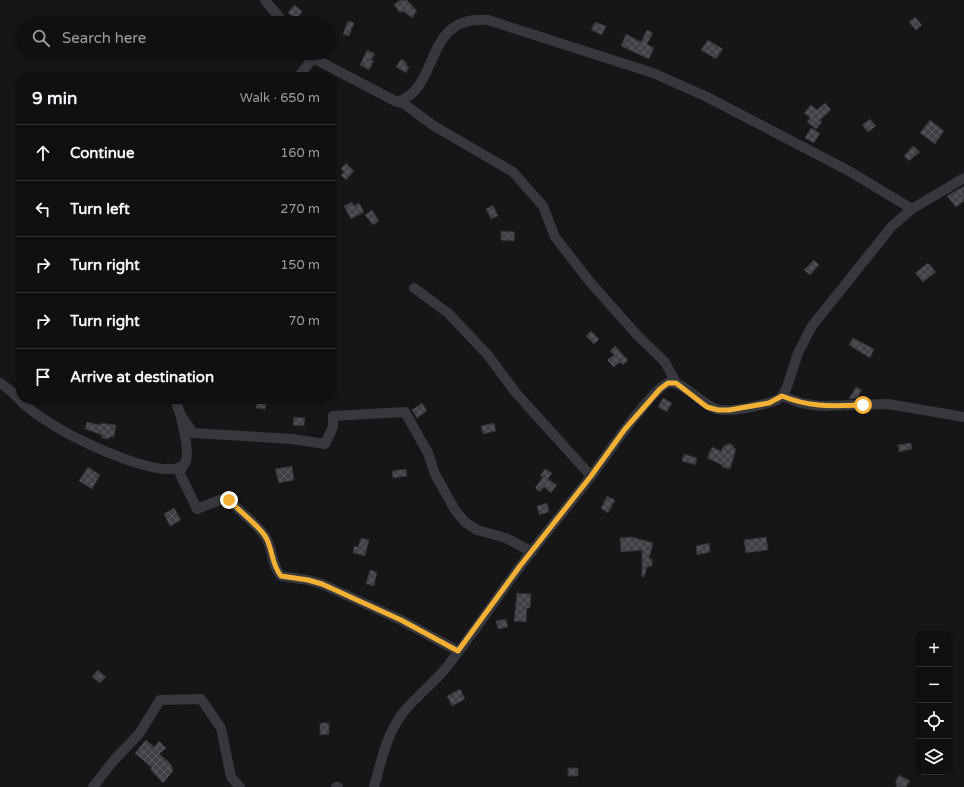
<!DOCTYPE html>
<meta charset="utf-8">
<style>
body{margin:0;font-family:"Varela Round",sans-serif;background:#1e1e20;color:#f1f3f6}
.controls{position:absolute;right:12px;bottom:12px;display:grid;overflow:hidden;border-radius:8px;box-shadow:0 1px 3px #0004}
.controls button{width:36px;height:36px;display:grid;place-items:center;padding:0;border:0;border-bottom:1px solid #303032;background:#101012;color:#f1f3f6;font:20px sans-serif}
.stop{position:absolute;width:12px;height:12px;margin:-9px;border:3px solid #f2b134;border-radius:50%;background:#fff}
.stop.end{background:#f2b134;border-color:#fff;box-shadow:0 1px 4px #0008}
.list{margin:0;padding:0;list-style:none}
h2{display:flex;justify-content:space-between;align-items:center;height:52px;margin:0;padding:0 16px;font-size:17px}
h2 small{font-size:13px;font-weight:400;color:#9c9d9f}
.list li{display:grid;grid-template-columns:26px 1fr auto;gap:12px;align-items:center;box-sizing:border-box;height:56px;padding:0 16px;border-top:1px solid #303032}
.list b{display:block;font-size:15px;white-space:nowrap}
.list em{font-size:13px;font-style:normal;color:#9c9d9f}
.icon{flex:none;width:22px;height:22px;fill:none;stroke:currentColor;stroke-width:2;stroke-linecap:round;stroke-linejoin:round}
.map{position:relative;flex:none;width:964px;height:787px;overflow:hidden}
.search{position:absolute;background:#101012;box-shadow:0 1px 3px #0004;left:16px;top:16px;width:320px;height:44px;display:flex;align-items:center;gap:10px;box-sizing:border-box;padding:0 14px;border-radius:22px;color:#9c9d9f;font-size:15px}
.panel{position:absolute;background:#101012;box-shadow:0 1px 3px #0004;left:16px;top:72px;width:320px;height:332px;border-radius:16px}
.map>svg:first-child{display:block}
.building{fill:url(#building-cross-hatch);stroke:#303034}
.lines{fill:none;stroke-linecap:round;stroke-linejoin:round}
.street{stroke:#37383d;stroke-width:10}
.route{stroke:#f2b134;stroke-width:5}
</style>
<div class="map">
<svg width="964" height="787" viewBox="0 0 964 787">
<defs>
<pattern id="building-cross-hatch" width="8" height="8" patternUnits="userSpaceOnUse"><rect width="8" height="8" fill="#404145"/><path d="M0 0l8 8M0 8l8-8" fill="none" stroke="#595a5e"/></pattern>
</defs>
<rect width="100%" height="100%" fill="#161618"/>
<g class="building">
<path d="M400 0H407L417 11 412 18 403 11 400 13 394 5Z"/>
<path d="M294 5 302 11 297 19 288 13Z"/>
<path d="M915 17 922 25 916 30 909 22Z"/>
<path d="M348 21 354 23 349 36 343 34Z"/>
<path d="M595 22 606 26 602 35 591 30Z"/>
<path d="M647 30 653 33 647 44 654 48 649 59 621 46 626 34 641 42Z"/>
<path d="M708 40 723 49 716 59 701 50Z"/>
<path d="M367 50 375 54 371 60 374 61 369 70 360 65Z"/>
<path d="M401 59 407 63 406 65 409 67 406 73 396 67Z"/>
<path d="M825 103 831 110 820 120 822 122 816 129 807 122 810 118 804 113 811 105 817 110Z"/>
<path d="M870 119 876 126 868 132 862 125Z"/>
<path d="M930 120 944 131 935 144 920 133Z"/>
<path d="M811 128 820 133 814 143 805 138Z"/>
<path d="M913 146 920 152 909 161 904 156Z"/>
<path d="M346 163 354 171 346 180 341 175 344 172 341 169Z"/>
<path d="M964 186V201L956 207 947 196Z"/>
<path d="M352 202 354 206 359 203 364 212 351 219 344 206Z"/>
<path d="M493 205 498 216 491 219 486 209Z"/>
<path d="M372 210 379 221 373 225 365 215Z"/>
<path d="M501 231 515 232 514 241 501 240Z"/>
<path d="M814 260 819 265 810 275 804 270Z"/>
<path d="M928 263 936 272 923 282 915 273Z"/>
<path d="M591 331 599 339 594 344 586 336Z"/>
<path d="M853 338 874 349 870 358 849 345Z"/>
<path d="M615 346 628 360 623 365 620 362 614 367 607 360 614 355 610 351Z"/>
<path d="M856 387 862 390 857 398 849 399Z"/>
<path d="M663 398 672 403 667 412 658 407Z"/>
<path d="M258 399 267 400 265 409 256 408Z"/>
<path d="M422 403 427 411 417 418 412 410Z"/>
<path d="M294 417 305 418 304 426 293 425Z"/>
<path d="M87 422 100 425V423L116 425 114 437H109V439L102 438V435L85 429Z"/>
<path d="M494 423 496 431 483 434 481 426Z"/>
<path d="M728 443 734 446 733 448 736 449 730 469 722 467V465L707 458 712 447 721 451 724 445 726 446Z"/>
<path d="M911 443 912 449 899 452 898 445Z"/>
<path d="M684 454 697 458 695 465 682 461Z"/>
<path d="M292 466 294 480 279 483 275 469Z"/>
<path d="M88 467 100 475 92 489 79 481Z"/>
<path d="M406 469 407 476 393 478 392 471Z"/>
<path d="M545 469 552 473 548 479 557 485 551 493 544 487 540 492 535 488 543 477 540 476Z"/>
<path d="M607 496 615 500 608 513 601 508Z"/>
<path d="M547 503 549 512 539 515 537 506Z"/>
<path d="M174 508 181 520 170 526 164 514Z"/>
<path d="M632 537 653 543 649 559H652V566L647 567 644 577H642V550L621 552 620 538Z"/>
<path d="M766 537 768 550 746 553 744 540Z"/>
<path d="M361 538 369 540 365 556 353 553 354 546 358 547Z"/>
<path d="M709 543 710 552 697 555 696 546Z"/>
<path d="M370 570 377 572 374 586 366 584Z"/>
<path d="M517 593 531 594 530 608H527L526 622 514 621Z"/>
<path d="M506 619 508 627 498 629 496 621Z"/>
<path d="M98 670 106 677 100 683 92 677Z"/>
<path d="M460 689 465 699 452 706 447 696Z"/>
<path d="M320 723H329V734L320 735Z"/>
<path d="M146 740 154 747 159 741 166 748 159 754 171 764 173 771 163 783 150 769 152 768 135 753Z"/>
<rect x="568" y="768" width="10" height="8"/>
<path d="M899 775 910 781 906 787H896L897 784 895 782Z"/>
</g>
<g class="lines">
<g class="street">
<path d="M265 0 284 23"/>
<path d="M309 53 313 58 397 102C442 88 422 14 488 20L653 73 705 96 849 171 912 209"/>
<path d="M298 77 313 58"/>
<path d="M397 102 403 103 434 126 513 172 543 206 555 237 590 282 638 336 665 362 676 383"/>
<path d="M414 288 448 313 487 354 516 393 591 476"/>
<path d="M0 383C10 389 17 397 25 405 34 413 45 420 55 426 70 437 176 489 186 461 190 449 180 411 175 399"/>
<path d="M782 396 801 403 820 406 888 404 964 417"/>
<path d="M180 414 193 433 292 439 325 444 333 427V416L405 412 428 453 435 474 455 510 465 522 477 530 506 538 532 552"/>
<path d="M182 466 180 474 197 509 225 498 229 500C240 512 256 523 265 536 273 548 271 565 281 576L308 580 322 584 401 620 458 651"/>
<path d="M93 787 114 760 139 734 160 700 201 699 221 728 231 777 240 787"/>
<path d="M336 787H338"/>
<path d="M374 787C380 767 384 744 395 725 407 703 429 688 445 669 471 637 494 601 519 568 545 533 574 500 600 464 611 449 653 388 668 383 681 379 702 405 716 409 731 413 763 405 777 400L782 396 787 387 798 353 812 326 892 226 912 209 964 178"/>
</g>
</g>
<g class="lines">
<path class="route" d="M229 500C240 512 256 523 265 536 273 548 271 564 281 576L308 580 322 584 401 620 458 651 520 566 591 476 625 429 660 389 668 383H676L707 407 718 410H729L769 403 782 396C812 408 832 406 863 405"/>
</g>
</svg>
<div class="controls">
<button>+</button>
<button>−</button>
<button><svg class="icon" aria-label="locate" viewBox="0 0 24 24"><circle cx="12" cy="12" r="6"/><path d="M12 2v4M12 18v4M2 12h4M18 12h4"/></svg></button>
<button><svg class="icon" aria-label="layers" viewBox="0 0 24 24"><path d="M12 4l9 5-9 5-9-5zM3 14l9 5 9-5"/></svg></button>
</div>
<div class="stop" style="left:863px;top:405px"></div>
<div class="stop end" style="left:229px;top:500px"></div>
<div class="search"><svg class="icon" aria-label="search" viewBox="0 0 24 24"><circle cx="10" cy="10" r="6"/><path d="M15 15l6 6"/></svg>Search here</div>
<section class="panel">
<h2>9 min<small>Walk · 650 m</small></h2>
<ul class="list">
<li><svg class="icon" aria-label="ahead" viewBox="0 0 24 24"><path d="M12 20V5M6 11l6-6 6 6"/></svg><div><b>Continue</b></div><em>160 m</em></li>
<li><svg class="icon" aria-label="left" viewBox="0 0 24 24"><path d="M17 20v-9H6M10 6l-5 5 5 5"/></svg><div><b>Turn left</b></div><em>270 m</em></li>
<li><svg class="icon" aria-label="right" viewBox="0 0 24 24"><path d="M7 20v-9h11M14 6l5 5-5 5"/></svg><div><b>Turn right</b></div><em>150 m</em></li>
<li><svg class="icon" aria-label="right" viewBox="0 0 24 24"><path d="M7 20v-9h11M14 6l5 5-5 5"/></svg><div><b>Turn right</b></div><em>70 m</em></li>
<li><svg class="icon" aria-label="arrive" viewBox="0 0 24 24"><path d="M6 21V4h12l-3 4 3 4H6"/></svg><div><b>Arrive at destination</b></div></li>
</ul>
</section>
</div>
